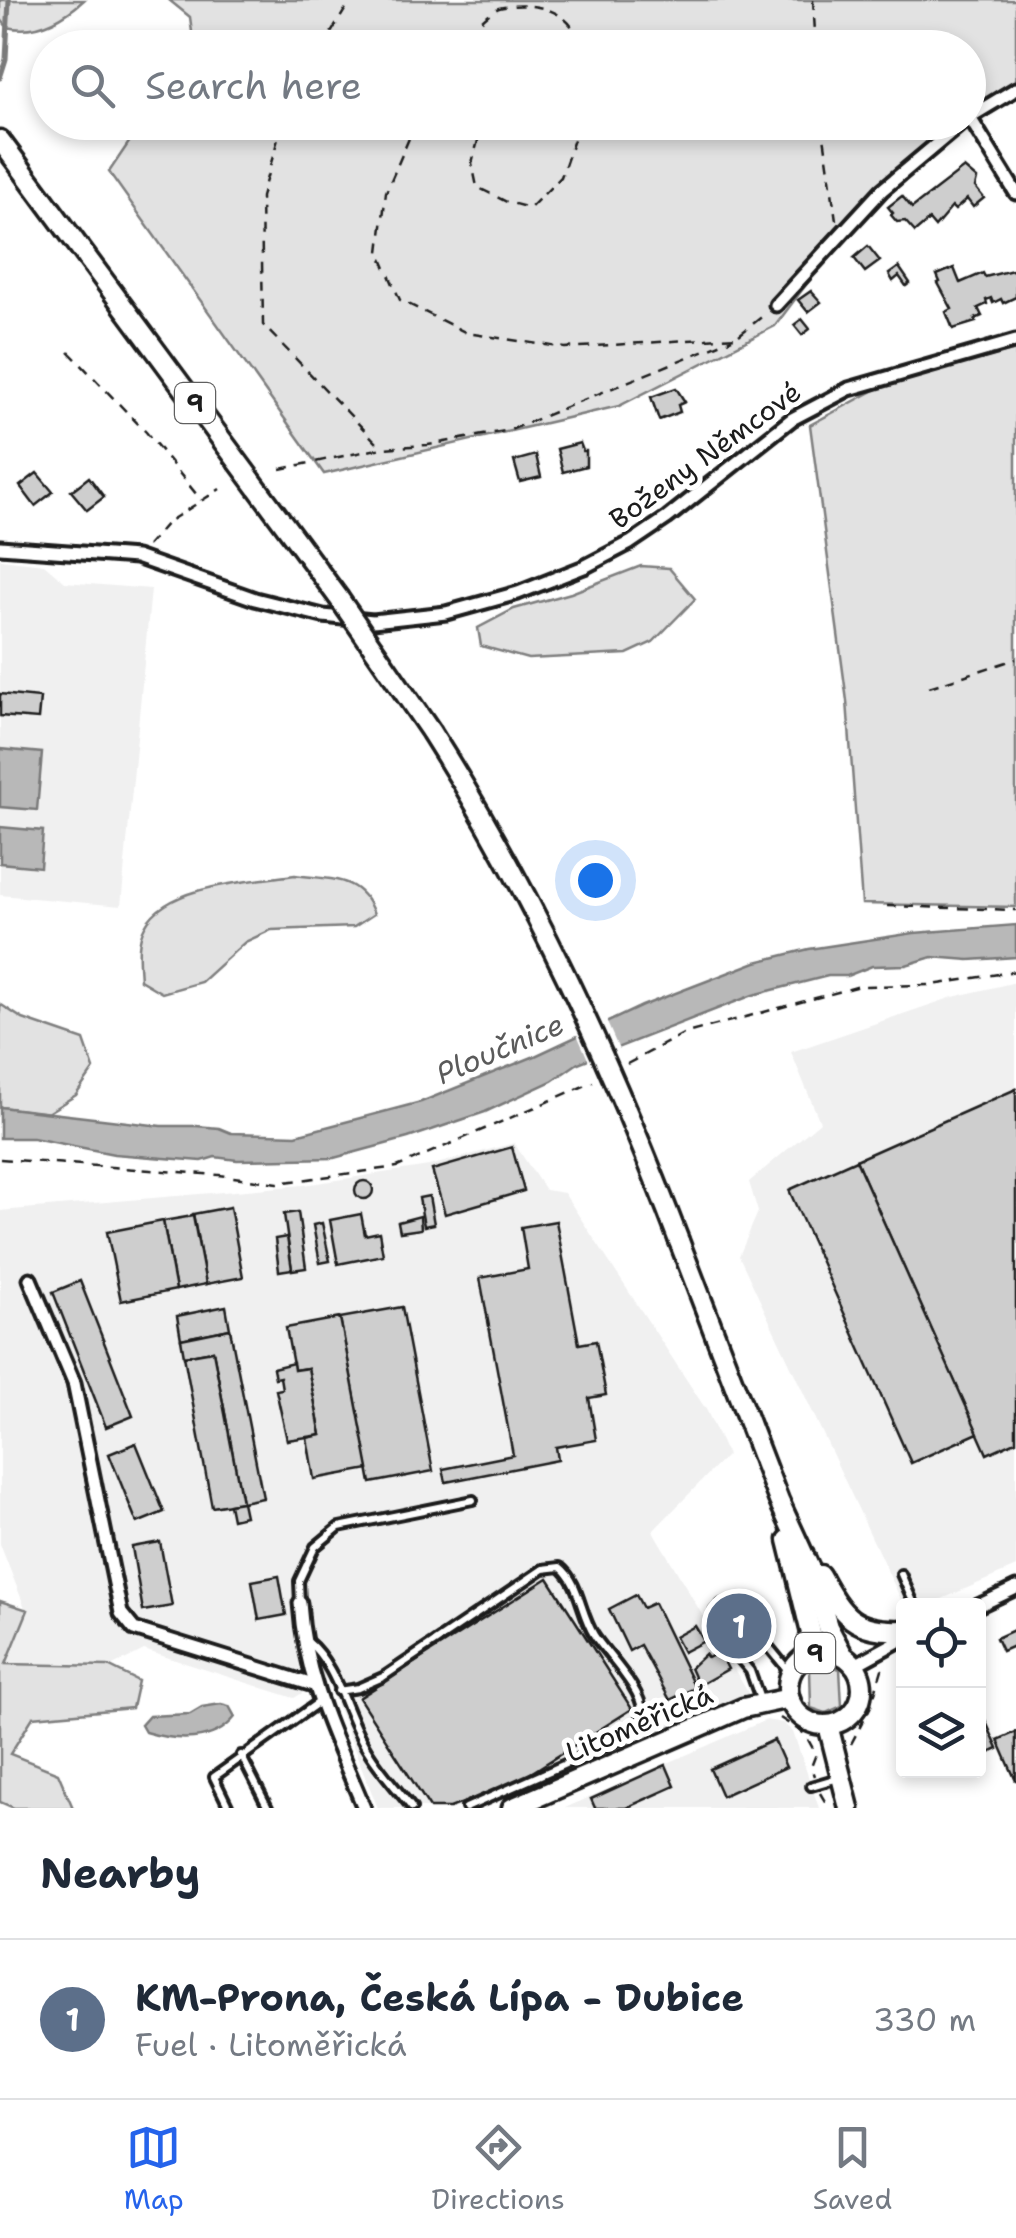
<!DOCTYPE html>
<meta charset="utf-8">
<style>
body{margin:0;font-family:"Shantell Sans",sans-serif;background:#f6f6f7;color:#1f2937}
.controls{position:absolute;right:30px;bottom:30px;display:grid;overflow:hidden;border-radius:10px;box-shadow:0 5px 15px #0003}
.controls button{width:90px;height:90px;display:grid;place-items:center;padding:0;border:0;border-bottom:2px solid #e0e1e3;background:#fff;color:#1f2937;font:50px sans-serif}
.you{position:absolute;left:595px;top:880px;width:35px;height:35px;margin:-25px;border:8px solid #fff;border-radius:50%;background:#1a73e8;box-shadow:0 0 0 15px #1a73e833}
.badge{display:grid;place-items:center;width:65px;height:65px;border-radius:50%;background:#2563eb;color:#fff;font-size:32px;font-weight:700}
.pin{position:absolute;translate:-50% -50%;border:5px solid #fff;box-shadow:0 2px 10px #0006}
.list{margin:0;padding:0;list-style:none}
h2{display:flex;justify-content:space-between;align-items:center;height:130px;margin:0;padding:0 40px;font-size:42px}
h2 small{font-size:32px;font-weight:400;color:#747a83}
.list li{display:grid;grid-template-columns:65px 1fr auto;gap:30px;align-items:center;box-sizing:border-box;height:160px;padding:0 40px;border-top:2px solid #e0e1e3}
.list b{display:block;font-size:38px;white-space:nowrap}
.list p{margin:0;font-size:32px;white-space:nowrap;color:#747a83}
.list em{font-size:32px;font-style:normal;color:#747a83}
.icon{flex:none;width:55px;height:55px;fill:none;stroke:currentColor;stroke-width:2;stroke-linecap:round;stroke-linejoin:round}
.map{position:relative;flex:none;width:1016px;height:1808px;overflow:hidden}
.search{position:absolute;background:#fff;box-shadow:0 5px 15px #0003;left:30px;right:30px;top:30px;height:110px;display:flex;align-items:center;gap:25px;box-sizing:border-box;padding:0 35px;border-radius:55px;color:#747a83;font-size:38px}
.sheet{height:290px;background:#fff}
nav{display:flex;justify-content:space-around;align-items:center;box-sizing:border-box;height:140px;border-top:2px solid #e0e1e3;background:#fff;font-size:28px;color:#747a83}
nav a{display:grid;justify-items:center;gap:5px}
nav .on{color:#2563eb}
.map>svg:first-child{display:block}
.built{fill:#f0f0f0}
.green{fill:#e2e2e2;stroke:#7f7f7f;stroke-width:2.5}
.water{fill:#b8b8b8;stroke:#7a7a7a;stroke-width:2.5}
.pier{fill:#fff}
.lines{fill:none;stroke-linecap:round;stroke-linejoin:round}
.stream{stroke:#7a7a7a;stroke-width:5}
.building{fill:#cecece;stroke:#1c1c1c;stroke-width:2.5}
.lane-casing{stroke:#1c1c1c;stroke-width:14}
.street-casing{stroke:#1c1c1c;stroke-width:19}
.secondary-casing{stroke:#1c1c1c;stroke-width:25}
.primary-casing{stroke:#1c1c1c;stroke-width:25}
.path{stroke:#1c1c1c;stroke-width:2.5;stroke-dasharray:10 8;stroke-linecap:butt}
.lane{stroke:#fff;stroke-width:6}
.street{stroke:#fff;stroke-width:11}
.secondary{stroke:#fff;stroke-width:18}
.primary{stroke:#fff;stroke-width:18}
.primary-bridge-casing{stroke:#1c1c1c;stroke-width:25;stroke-linecap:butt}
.primary-bridge{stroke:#fff;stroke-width:18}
.labels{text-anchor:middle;stroke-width:10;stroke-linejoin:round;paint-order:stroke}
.shield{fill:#fff;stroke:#606060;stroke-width:2.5}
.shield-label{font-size:25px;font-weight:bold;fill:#1c1c1c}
.street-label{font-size:28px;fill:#1c1c1c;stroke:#fff}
.water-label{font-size:30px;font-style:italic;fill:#5a5a5a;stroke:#fff}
</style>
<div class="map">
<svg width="1016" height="1808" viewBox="0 0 1016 1808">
<rect width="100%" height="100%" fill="#fff"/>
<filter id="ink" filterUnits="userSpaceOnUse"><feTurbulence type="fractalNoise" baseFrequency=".01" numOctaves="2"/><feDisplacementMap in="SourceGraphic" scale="20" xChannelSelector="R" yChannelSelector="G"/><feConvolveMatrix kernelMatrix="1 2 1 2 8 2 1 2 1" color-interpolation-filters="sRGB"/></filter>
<g filter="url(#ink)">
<g class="built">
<path d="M0 559 44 564 65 582 151 589 121 906 0 895Z"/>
<path d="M1016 982V1567L928 1605 904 1606 739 1256 758 1212 749 1182 820 1122 791 1052 953 997Z"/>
<path d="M514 1143 545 1190 564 1193 707 1411 727 1455 653 1531 750 1696 484 1808H378L326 1679 294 1698 144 1650 107 1669 0 1665 27 1613 0 1544V1211L304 1185 429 1166Z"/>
<path d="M766 1720 783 1723 793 1732 819 1808H565Z"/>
</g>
<g class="green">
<path d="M0 0H84C62 20 36 34 7 27L0 18Z"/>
<path d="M169 0H1016V93L884 181 775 326 619 406 324 474 109 172 142 123 968 122V48L194 47 190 17Z"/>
<path d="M1016 350V907L862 904 847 701 810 425 888 383Z"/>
<path d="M641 566 669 568 695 599 653 642 627 654 528 659 481 646 478 628 514 609 571 593Z"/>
<path d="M295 875C331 880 360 875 374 914L354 927 271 930 245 942 201 982 162 993 140 980C139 962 136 942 145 926 167 884 254 881 295 875Z"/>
<path d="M0 1004 23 1019 84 1040 94 1069 76 1095 47 1113 0 1107Z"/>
<path d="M0 1601 28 1610 6 1664 108 1666 138 1681 132 1708 33 1717 10 1754 58 1773 73 1808H14L0 1802Z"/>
<path d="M825 1664 840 1669 842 1706 826 1713 811 1708 810 1669Z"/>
</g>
<g class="water">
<path d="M0 749 42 753 37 810 0 807Z"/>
<path d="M0 827 43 831 40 867 0 863Z"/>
<path d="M1016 925V957L969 960 932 957 906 965 872 966 847 976H828L753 995 578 1063 552 1081 485 1112 408 1138 334 1158 237 1160 215 1157 202 1161 114 1154 33 1138H0V1107L161 1126H196L219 1128 231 1133 296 1135 421 1102 535 1056 642 1006 756 962 809 949 914 933Z"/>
<path d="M221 1704 229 1706 235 1717C214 1744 175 1741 145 1732L141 1725 149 1716 190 1714 202 1707Z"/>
</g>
<path class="pier" d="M605 1018 620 1052 590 1064 576 1032Z"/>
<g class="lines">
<path class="stream" d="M0 78 6 59 9 0"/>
</g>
<g class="building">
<path d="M964 168 977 179 975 187 984 198 973 207 967 199 955 210 952 207 935 227 929 220 915 232 905 221 897 222 891 215 893 213 888 207 902 196 912 208Z"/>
<path d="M868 246 880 261 865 272 854 258Z"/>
<path d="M899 267 910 283 906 286 899 276 893 281 889 274Z"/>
<path d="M954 268 960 283 983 273 985 277 1016 269V297L1003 303 1001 299 993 303 991 298 986 300 987 304 978 308 982 316 975 319 976 322 953 329 946 312 952 309 938 283 940 282 937 275Z"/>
<path d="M811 291 821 302 808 312 798 300Z"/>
<path d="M802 319 810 329 802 335 794 325Z"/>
<path d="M676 388 685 402 678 405 680 412 659 420 651 397Z"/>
<path d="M580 443 583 451H586V466L563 472 557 449Z"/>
<path d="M536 455 541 477 520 482 514 461Z"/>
<path d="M37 473 53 492 35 506 20 486Z"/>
<path d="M89 477 104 497 87 510 71 491Z"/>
<path d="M0 694 40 698 38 719 0 716Z"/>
<path d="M1016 1089V1441L987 1454 856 1160Z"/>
<path d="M512 1147 524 1191 445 1214 432 1170Z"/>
<path d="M856 1160 978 1433 911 1463 789 1190Z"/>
<circle cx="364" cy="1190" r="9"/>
<path d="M429 1196 434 1224 424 1226 419 1198Z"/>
<path d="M230 1207 243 1277 206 1284 193 1214Z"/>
<path d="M298 1212 306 1268 292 1270 284 1214Z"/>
<path d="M361 1214 365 1235 379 1232 383 1255 338 1264 330 1220Z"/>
<path d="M193 1216 206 1284 176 1290 163 1221Z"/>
<path d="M420 1216 421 1229 400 1232 398 1222Z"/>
<path d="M163 1221 176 1290 121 1301 107 1232Z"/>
<path d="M556 1221 579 1344 596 1341 606 1395 589 1398 596 1440 556 1447 558 1460 446 1482 443 1469 513 1455 480 1278 528 1269 521 1227Z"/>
<path d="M322 1223 330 1261 320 1263 313 1225Z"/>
<path d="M287 1237 292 1269 279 1271 275 1239Z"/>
<path d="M80 1281 133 1416 106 1427 53 1292Z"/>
<path d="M226 1306 230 1329 181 1339 177 1316Z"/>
<path d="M402 1307 433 1471 371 1483 340 1318Z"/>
<path d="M340 1318 369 1469 314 1479 307 1438 321 1435 308 1368 294 1370 286 1328Z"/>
<path d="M230 1329 263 1498 242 1502 213 1351 184 1356 181 1339Z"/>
<path d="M213 1351 242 1502 212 1507 184 1356Z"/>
<path d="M293 1363 294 1370 308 1368 321 1435 287 1440 276 1390 282 1389 280 1377 275 1378 273 1368Z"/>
<path d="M136 1443 164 1512 137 1523 109 1454Z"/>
<path d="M242 1502 245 1516 232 1519 229 1504Z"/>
<path d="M160 1542 172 1606 143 1611 132 1547Z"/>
<path d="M279 1576 286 1615 259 1620 252 1581Z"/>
<path d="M548 1578 632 1709 515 1783 450 1808H430L359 1698Z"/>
<path d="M636 1595 643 1608 654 1603 695 1688 670 1700 640 1645 629 1651 609 1609Z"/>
<path d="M756 1597 765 1607 748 1627 736 1618Z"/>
<path d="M727 1613 753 1632 748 1643 721 1623Z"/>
<path d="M695 1626 704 1641 683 1652 675 1637Z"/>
<path d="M1016 1629V1645L1002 1651 996 1638Z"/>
<path d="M719 1652 728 1669 698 1686 690 1668 705 1654 708 1658Z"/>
<path d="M978 1704 998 1749 983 1756 978 1746Z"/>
<path d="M1016 1732V1781L998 1740Z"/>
<path d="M774 1740 786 1767 722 1796 710 1769Z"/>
<path d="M666 1765 675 1786 626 1808H595L591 1799Z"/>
</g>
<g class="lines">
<g class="lane-casing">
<g id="lane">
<path d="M901 1574 915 1606"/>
<path d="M300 1603 299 1581 315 1547 339 1527 473 1500"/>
<path d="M307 1641C338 1666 346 1717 368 1751 380 1771 397 1789 412 1808"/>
<path d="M338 1691 358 1688 383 1677 543 1569 560 1567C580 1583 580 1613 594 1635 606 1654 644 1691 642 1713 641 1725 632 1731 624 1738L466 1808"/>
<path d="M761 1702 750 1671 713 1627 715 1611 722 1604 741 1602 767 1622 769 1632 764 1641 791 1674"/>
<path d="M241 1755 268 1808"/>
<path d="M811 1786 838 1778"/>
<path d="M229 1808 214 1777 319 1702"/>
</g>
</g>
<g class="street-casing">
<g id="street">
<path d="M968 118 1016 89"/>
<path d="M970 118 1016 193"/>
<path d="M776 305 882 190 963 122"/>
<path d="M0 547 136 557 255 599 323 616 373 621 446 613 518 593 584 567 630 543 667 518 792 419 849 389 1016 341"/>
<path d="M30 1279 74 1383 121 1613 134 1629 313 1685"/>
<path d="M300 1603C305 1680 335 1738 364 1808"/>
<path d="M978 1606 1016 1588"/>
<path d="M855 1665 904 1638"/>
</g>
</g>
<g class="secondary-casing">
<path id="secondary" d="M512 1808 743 1708 790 1698"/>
</g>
<g class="primary-casing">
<g id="primary">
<path d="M0 140 338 597"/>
<path d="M374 649 431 732"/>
<path d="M679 1241 779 1501 812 1573 828 1627 843 1655"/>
<path d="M788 1540 811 1633 806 1656"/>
<path d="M820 1575C843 1617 853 1632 904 1630"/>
<circle cx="825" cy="1688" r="37"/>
<path d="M828 1725 849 1808"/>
</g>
</g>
<g class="path">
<path d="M813 0 816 48"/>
<path d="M580 32 628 39 635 48"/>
<path d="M322 48 351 0"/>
<path d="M459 48C467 35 486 13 499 8 535 0 574 10 581 48"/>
<path d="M283 122 261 197 263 325 380 446"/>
<path d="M416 122 386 192 379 252 400 300 467 333 565 348 736 337"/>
<path d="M483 122 472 163 477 187 507 202 530 208 561 177 580 122"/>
<path d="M822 122 836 220"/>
<path d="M512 137 513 122"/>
<path d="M739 335 764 315"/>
<path d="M69 352 146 432 201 500"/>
<path d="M281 469 382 448 428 445 510 430 732 339"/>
<path d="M147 546 168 522 220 489"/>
<path d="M929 687 1016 659"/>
<path d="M887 906 1016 910"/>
<path d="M627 1064 683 1034 860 986 933 985 1016 971"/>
<path d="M0 1159 219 1175 278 1183 397 1167 593 1082"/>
<path d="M780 1718 805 1734 816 1754 811 1767 814 1776"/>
<path d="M851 1744 871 1706 883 1666"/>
<path d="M820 1793 829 1808"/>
</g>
<use href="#lane" class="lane"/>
<use href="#street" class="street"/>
<use href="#secondary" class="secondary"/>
<use href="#primary" class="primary"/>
<g class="primary-bridge-casing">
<g id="primary-bridge">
<path d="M338 597 374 649"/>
<path d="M431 732C533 893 611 1063 679 1241"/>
</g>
</g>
<use href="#primary-bridge" class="primary-bridge"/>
</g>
</g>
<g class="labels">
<g class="shield">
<rect x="175" y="383" width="40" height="40" rx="8"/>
<rect x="795" y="1633" width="40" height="40" rx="8"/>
</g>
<g class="shield-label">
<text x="195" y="412">9</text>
<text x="815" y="1662">9</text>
</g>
<g class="street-label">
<text transform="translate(705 455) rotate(-36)" y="10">Boženy Němcové</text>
<text transform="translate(639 1723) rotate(-23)" y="10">Litoměřická</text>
</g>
<g class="water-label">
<text transform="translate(500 1049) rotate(-23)" y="10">Ploučnice</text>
</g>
</g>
</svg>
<div class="controls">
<button><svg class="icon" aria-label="locate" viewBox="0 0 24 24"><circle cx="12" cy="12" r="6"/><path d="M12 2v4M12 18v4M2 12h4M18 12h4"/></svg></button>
<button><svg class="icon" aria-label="layers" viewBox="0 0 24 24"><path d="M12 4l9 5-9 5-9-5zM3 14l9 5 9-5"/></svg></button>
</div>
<div class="you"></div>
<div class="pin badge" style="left:739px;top:1626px;background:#5c6f8a">1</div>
<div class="search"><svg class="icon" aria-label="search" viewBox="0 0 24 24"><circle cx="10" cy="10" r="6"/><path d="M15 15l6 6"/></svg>Search here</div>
</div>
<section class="sheet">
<h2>Nearby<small></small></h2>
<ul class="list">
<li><span class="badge" style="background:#5c6f8a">1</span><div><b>KM-Prona, Česká Lípa - Dubice</b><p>Fuel · Litoměřická</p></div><em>330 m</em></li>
</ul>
</section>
<nav>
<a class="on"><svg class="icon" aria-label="map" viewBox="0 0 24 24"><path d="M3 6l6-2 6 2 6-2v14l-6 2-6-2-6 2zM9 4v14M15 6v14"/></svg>Map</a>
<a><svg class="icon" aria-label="directions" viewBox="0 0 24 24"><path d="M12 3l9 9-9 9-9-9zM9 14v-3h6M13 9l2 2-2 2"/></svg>Directions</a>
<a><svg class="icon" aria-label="saved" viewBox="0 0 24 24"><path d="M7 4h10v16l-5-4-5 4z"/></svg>Saved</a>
</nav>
